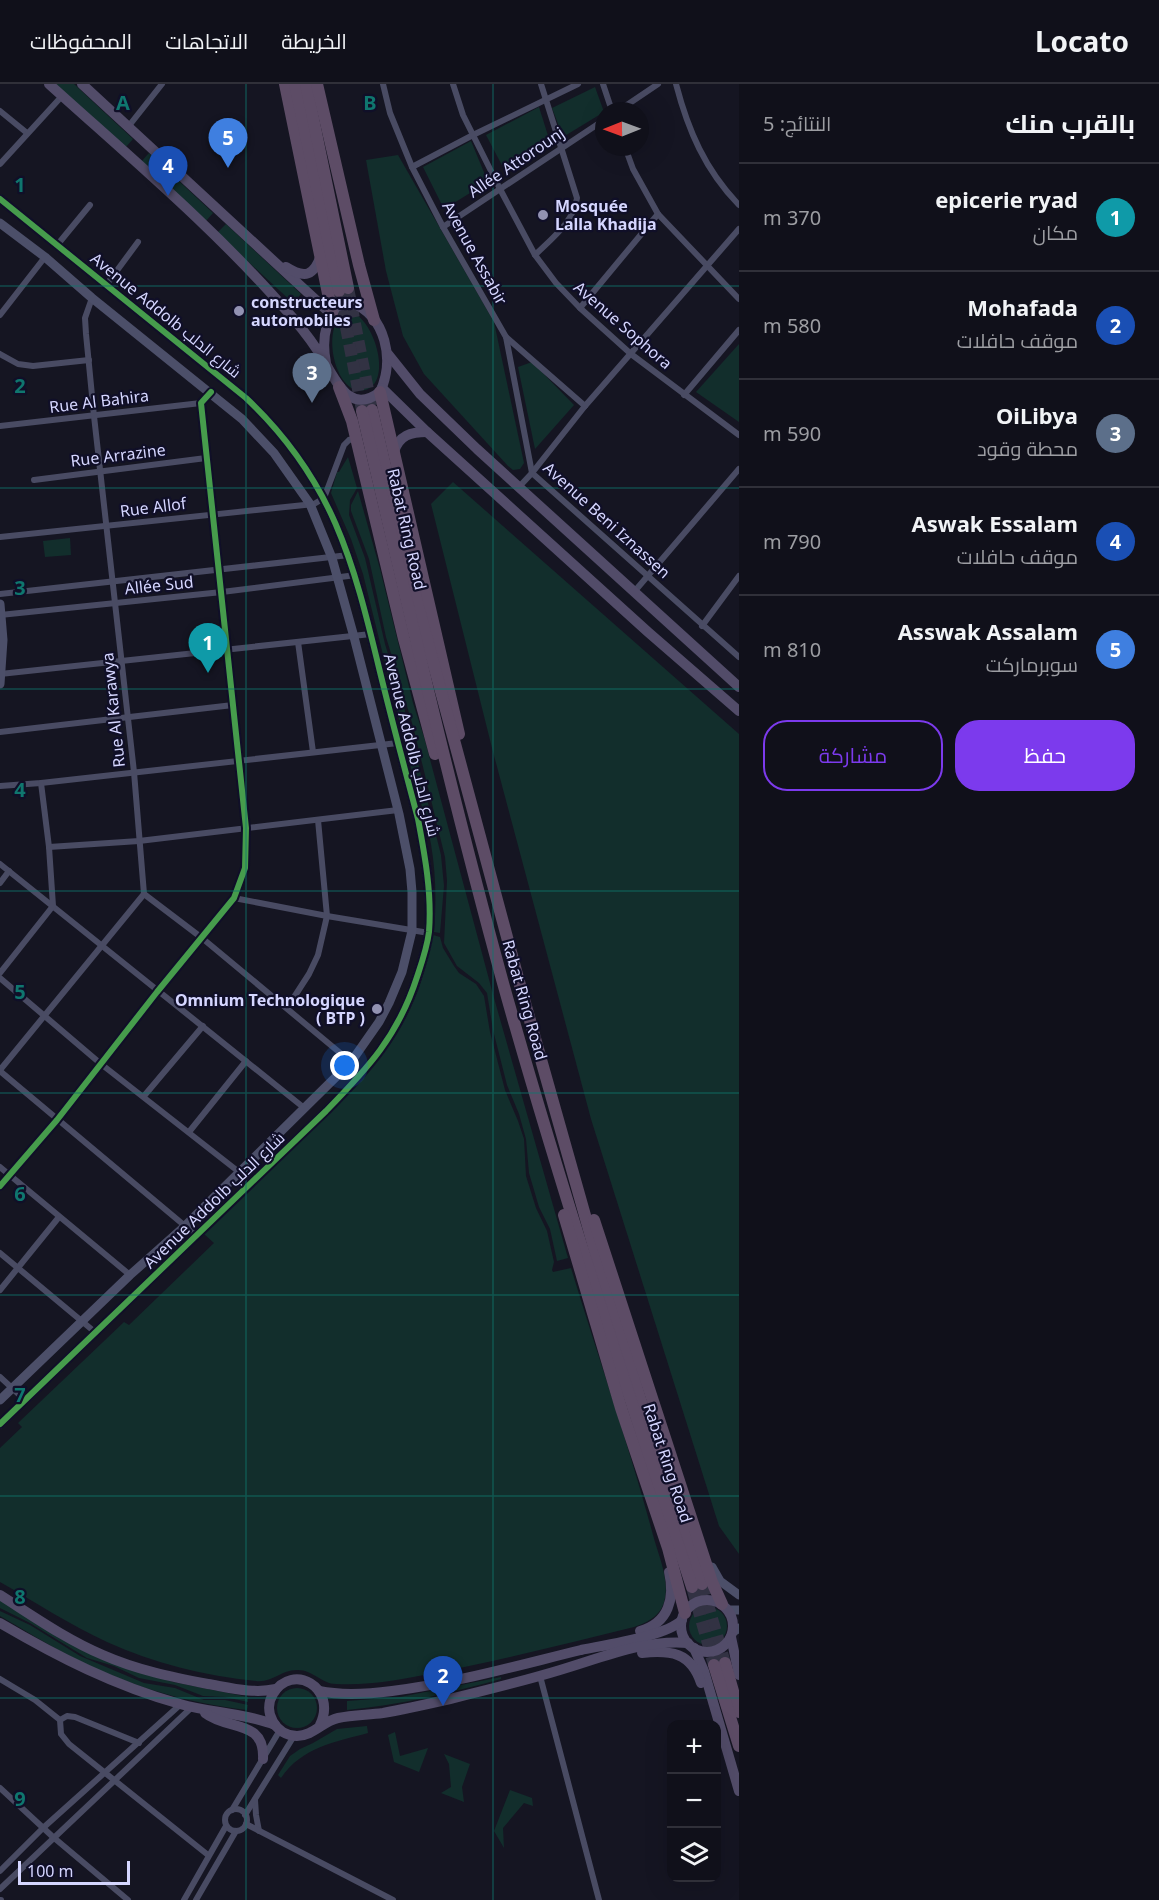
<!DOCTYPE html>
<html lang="ar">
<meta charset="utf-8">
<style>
body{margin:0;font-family:"Noto Sans",Cairo,sans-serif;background:#1e1e27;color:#f1f3f6;direction:rtl}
.controls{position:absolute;right:18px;bottom:18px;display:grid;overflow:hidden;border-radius:12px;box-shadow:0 6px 24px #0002}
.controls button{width:54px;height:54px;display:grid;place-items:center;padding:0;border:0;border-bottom:2px solid #303039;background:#10101a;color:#f1f3f6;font:30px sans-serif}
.compass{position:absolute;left:595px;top:18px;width:54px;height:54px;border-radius:50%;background:#10101a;box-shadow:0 6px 24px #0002;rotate:269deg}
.scale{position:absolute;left:18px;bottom:15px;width:112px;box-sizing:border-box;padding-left:6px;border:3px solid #d5d6ff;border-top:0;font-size:16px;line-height:21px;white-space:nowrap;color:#d5d6ff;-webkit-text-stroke:4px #100f28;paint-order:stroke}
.you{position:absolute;left:345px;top:982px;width:21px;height:21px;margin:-15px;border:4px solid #fff;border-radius:50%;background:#1a73e8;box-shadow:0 0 0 9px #1a73e833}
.badge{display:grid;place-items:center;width:39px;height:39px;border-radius:50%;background:#7c3aed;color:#fff;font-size:20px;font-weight:700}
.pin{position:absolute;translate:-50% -50px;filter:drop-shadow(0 2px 3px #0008)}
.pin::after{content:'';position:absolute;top:32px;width:21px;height:18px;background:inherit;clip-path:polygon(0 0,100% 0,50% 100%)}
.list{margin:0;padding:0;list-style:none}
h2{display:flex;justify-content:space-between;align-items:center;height:78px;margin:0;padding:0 24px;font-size:26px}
h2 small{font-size:20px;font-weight:400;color:#9c9da2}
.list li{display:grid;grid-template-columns:39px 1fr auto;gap:18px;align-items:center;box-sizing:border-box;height:108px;padding:0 24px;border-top:2px solid #303039}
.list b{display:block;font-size:22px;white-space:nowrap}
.list p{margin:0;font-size:20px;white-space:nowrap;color:#9c9da2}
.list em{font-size:20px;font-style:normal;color:#9c9da2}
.actions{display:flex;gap:12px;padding:18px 24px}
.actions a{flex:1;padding:14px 0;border:2px solid #7c3aed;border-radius:24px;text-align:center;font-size:21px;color:#7c3aed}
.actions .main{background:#7c3aed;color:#fff}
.icon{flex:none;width:33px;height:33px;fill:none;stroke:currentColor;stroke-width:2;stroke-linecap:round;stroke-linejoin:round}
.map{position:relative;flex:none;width:739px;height:1816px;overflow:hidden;direction:ltr}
header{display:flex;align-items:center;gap:36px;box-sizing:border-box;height:84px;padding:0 30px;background:#10101a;border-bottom:2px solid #303039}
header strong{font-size:28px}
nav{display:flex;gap:33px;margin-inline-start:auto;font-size:21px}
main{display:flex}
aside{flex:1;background:#10101a}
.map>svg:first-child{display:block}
.green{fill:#122e2c}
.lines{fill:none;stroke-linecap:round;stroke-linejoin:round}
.highway-tunnel{stroke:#323243;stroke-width:12;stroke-dasharray:12 6;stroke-linecap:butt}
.street{stroke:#494b63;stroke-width:6}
.secondary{stroke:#4c4f69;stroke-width:9}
.primary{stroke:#524c69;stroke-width:10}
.highway{stroke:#5d4c66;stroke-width:12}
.cycleway-casing{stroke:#100f28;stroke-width:10}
.cycleway{stroke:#469c4c;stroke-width:6}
.grid{fill:none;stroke:#0f766e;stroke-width:1.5;stroke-opacity:0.55}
.poi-dot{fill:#9292b2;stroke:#100f28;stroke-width:2}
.labels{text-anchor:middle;stroke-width:4.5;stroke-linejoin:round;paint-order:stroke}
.street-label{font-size:16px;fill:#d5d6ff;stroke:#100f28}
.poi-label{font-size:16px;font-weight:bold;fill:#d5d6ff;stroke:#100f28;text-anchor:start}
.grid-label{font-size:20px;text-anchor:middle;font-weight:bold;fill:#0f766e;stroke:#100f28;stroke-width:4.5;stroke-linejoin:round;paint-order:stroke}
</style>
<header>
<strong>Locato</strong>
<nav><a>الخريطة</a><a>الاتجاهات</a><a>المحفوظات</a></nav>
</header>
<main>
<aside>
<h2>بالقرب منك<small>النتائج: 5</small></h2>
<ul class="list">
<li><span class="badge" style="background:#0f9aa8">1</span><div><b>epicerie ryad</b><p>مكان</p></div><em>370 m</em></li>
<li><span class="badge" style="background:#1a4fb4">2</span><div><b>Mohafada</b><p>موقف حافلات</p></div><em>580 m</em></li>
<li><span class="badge" style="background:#5c6f8a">3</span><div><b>OiLibya</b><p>محطة وقود</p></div><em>590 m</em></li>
<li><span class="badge" style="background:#1a4fb4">4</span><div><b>Aswak Essalam</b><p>موقف حافلات</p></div><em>790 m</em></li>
<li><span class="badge" style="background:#3f7fe0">5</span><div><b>Asswak Assalam</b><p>سوبرماركت</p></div><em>810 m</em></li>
</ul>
<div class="actions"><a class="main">حفظ</a><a>مشاركة</a></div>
</aside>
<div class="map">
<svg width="739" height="1816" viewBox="0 0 739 1816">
<rect width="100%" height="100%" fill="#151522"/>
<g class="green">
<path d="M56 0H74L133 55 125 64Z"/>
<path d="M595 3 604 28 563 53 552 24Z"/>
<path d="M539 23 551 61 506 89 486 51Z"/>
<path d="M471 57 488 98 444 125 423 83Z"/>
<path d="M149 69 213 129 205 138 141 78Z"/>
<path d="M398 71 494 238 524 379 520 385 513 386 508 382 424 290 403 252 386 187 366 76Z"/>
<path d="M226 140 301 210 293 219 217 149Z"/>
<path d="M348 227C374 231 394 299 365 306 335 314 318 239 348 227Z"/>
<path d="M739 260V338L696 308Z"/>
<path d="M532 278 574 321 535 365 518 283Z"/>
<path d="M348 373 357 404 350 416 349 431 365 474 385 560 404 623 441 771 444 802 440 849 434 848C438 799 434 754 417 708L363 490 351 455 331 409 337 388H339Z"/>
<path d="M453 398 739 650V1470L719 1442 591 1035 492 664 431 420Z"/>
<path d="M358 407 380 485 413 619 424 653 494 914 568 1174 557 1177 550 1145 539 1123 529 1089 526 1055 519 1030 507 1001 493 946 487 909 479 899 457 882 444 859 447 797 445 773 413 642 386 553 369 475 351 427V421Z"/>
<path d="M70 454 71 471 45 473 43 457Z"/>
<path d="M433 851 440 853 443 864 454 882 459 889 476 900 484 912 490 948 505 1006 518 1037 524 1055 526 1092 536 1124 547 1147 554 1178 552 1186 553 1188 571 1184C598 1273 629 1361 653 1451 658 1470 669 1494 665 1514 662 1531 649 1538 634 1543 568 1559 502 1576 435 1589 402 1595 369 1602 336 1600 322 1600 313 1586 298 1586 282 1585 272 1599 256 1597 205 1592 153 1579 107 1558 70 1541 35 1518 0 1498V1364L22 1343 18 1339 124 1238 129 1241 214 1159 204 1150C236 1119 268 1088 300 1058 369 992 415 950 433 851Z"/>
<path d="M0 1516 58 1551 173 1598 248 1613V1618L225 1613 203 1612 175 1601 139 1594 114 1582 87 1574 30 1539 0 1524Z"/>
<circle cx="708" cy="1542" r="19"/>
<path d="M0 1527 30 1541 80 1572 144 1599 175 1604 204 1616H225L248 1621 247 1626C185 1619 123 1600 68 1571 45 1559 23 1545 0 1532Z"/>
<path d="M501 1593V1595C450 1609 400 1621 347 1626V1617L400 1613Z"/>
<circle cx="297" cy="1624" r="20"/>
<path d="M367 1642 368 1649C335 1658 302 1663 281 1694L278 1691 290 1672 300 1665 313 1659 337 1645Z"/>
<path d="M395 1648 400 1672 428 1664 419 1688 394 1678 388 1651Z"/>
<path d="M444 1670 470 1680 462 1703 464 1718 441 1709 451 1703 449 1680Z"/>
<path d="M510 1706 532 1714 533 1722 524 1719 503 1744 504 1764 494 1747Z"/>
</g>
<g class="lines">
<g class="highway-tunnel">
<path d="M348 204 372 326"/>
<path d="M339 207 362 326"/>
<path d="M702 1500 725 1579"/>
<path d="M692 1503 714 1581"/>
</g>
<g class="street">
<path d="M383 0 390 29 412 83 443 143 506 253 585 322"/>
<path d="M453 0 463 31 500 105 535 171 556 199 580 224 631 270 739 351"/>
<path d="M603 0 612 27"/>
<path d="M676 0C688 46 705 86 739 121"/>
<path d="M0 27 27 49"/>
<path d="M618 27 658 0"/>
<path d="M128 43 162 0"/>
<path d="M625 63 633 85 658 130 739 215"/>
<path d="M0 80 62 12"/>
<path d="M412 83 473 51 578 0"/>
<path d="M443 143 604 36"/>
<path d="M58 160 90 121"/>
<path d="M535 171C551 155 574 138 577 114L541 0"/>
<path d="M107 200 138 158"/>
<path d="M580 224 658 130"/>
<path d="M0 231 45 173"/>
<path d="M506 253 532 389 739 573"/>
<path d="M0 270 18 280 33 282 89 276"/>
<path d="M684 311 739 246"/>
<path d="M0 342 201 319"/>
<path d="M34 396 206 374"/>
<path d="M518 404 532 389 585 322 739 145"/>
<path d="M0 453 314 420 324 414 344 361 349 356 356 354"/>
<path d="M634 508 739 385"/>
<path d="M0 510 349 471"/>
<path d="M0 531 222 508 356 491"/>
<path d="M702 542 739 492"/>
<path d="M298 558 313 668"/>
<path d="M0 590 371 550"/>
<path d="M0 648 233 621"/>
<path d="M0 702 41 699 398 659"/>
<path d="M49 763 139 757 398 726"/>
<path d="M0 780 303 1023"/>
<path d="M0 799 9 787"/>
<path d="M144 810 202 854 351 978"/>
<path d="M234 814 327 832 429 849"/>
<path d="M0 889 53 822 49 763 41 699"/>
<path d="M0 894 101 980 239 1088"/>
<path d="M287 924 309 890 318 871 327 832 318 736"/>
<path d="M0 986 144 810 134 688 94 332 86 250 85 234 92 214"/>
<path d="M0 987 197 1152"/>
<path d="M144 1012 203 942"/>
<path d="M189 1048 246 977"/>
<path d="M0 1083 130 1191"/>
<path d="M0 1102 57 1036 157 908 234 814 245 784 246 744 201 319 211 308"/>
<path d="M0 1169 96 1249"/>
<path d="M0 1206 59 1133"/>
<path d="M0 1293 25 1316"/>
<path d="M540 1592 599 1816"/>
<path d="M0 1595 35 1616 60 1636 61 1650 69 1660 208 1771"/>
<path d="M60 1636 67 1632 75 1633 139 1659"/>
<path d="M0 1704 53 1753 128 1816"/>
<path d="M255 1716 256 1731 259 1747"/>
<circle cx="236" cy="1736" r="11"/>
<path d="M232 1726 280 1646"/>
<path d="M245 1731 294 1652"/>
<path d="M246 1740 393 1816"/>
<path d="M0 1787 43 1744 181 1620"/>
<path d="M0 1805 192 1623"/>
<path d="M0 1816H1"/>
<path d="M184 1816 226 1742"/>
<path d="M196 1816 236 1747"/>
</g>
<g class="secondary">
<path d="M0 115 246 314C333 396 353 476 380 588 392 637 405 686 418 735 425 772 432 810 429 848 427 864 422 878 417 893 398 952 368 984 326 1027L0 1340"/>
<path d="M0 139 45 173 92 214 242 335 274 369 310 420 332 474 354 553 399 730 410 785 412 808V847L402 888 389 919 379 938 351 978 185 1142 130 1191 0 1316"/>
<path d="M0 520 3 556 0 600"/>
<path d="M712 1483 720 1497 739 1511"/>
<path d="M728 1526H739"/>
<path d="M733 1548 739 1544"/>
</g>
<g class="primary">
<path d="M49 0C132 75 219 148 292 233 304 247 315 261 324 277 337 298 350 331 380 308 395 276 386 232 351 218L336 223C324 240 322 259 326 279"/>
<path d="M82 0 331 230"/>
<path d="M286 183C305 195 314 192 321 171"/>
<path d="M388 270 420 310 477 365 739 603"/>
<path d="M382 304 427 348 648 548 739 627"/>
<path d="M394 368C399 351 411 348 427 348"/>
<path d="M0 1511C33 1532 67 1556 103 1571 137 1586 172 1593 208 1600 231 1604 254 1610 276 1605"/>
<circle cx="707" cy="1542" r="26"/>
<path d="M0 1539C58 1573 115 1602 180 1620 211 1629 245 1629 275 1641"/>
<path d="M640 1547C669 1539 675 1514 669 1488"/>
<path d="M731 1553 739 1591"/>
<path d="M694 1564 704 1587 739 1707"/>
<path d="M642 1569C670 1566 691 1568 701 1599"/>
<path d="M319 1607C343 1612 369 1610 392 1607 456 1599 519 1581 581 1566 605 1561 667 1552 682 1536"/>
<path d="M205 1629C228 1647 265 1635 263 1675"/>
<path d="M320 1641C338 1603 292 1578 273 1610 262 1628 276 1652 297 1652 313 1652 323 1637 338 1634 353 1631 368 1631 383 1629 406 1625 428 1620 450 1615 487 1606 524 1597 560 1586 601 1574 645 1555 688 1559"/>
</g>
<g class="highway">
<path d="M285 0 332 229"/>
<path d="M295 0 339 207"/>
<path d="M306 0 348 204"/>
<path d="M317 0 359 181 374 236"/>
<path d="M339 303 352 337 404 555 435 670"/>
<path d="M380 308 459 650"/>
<path d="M372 326 418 522 518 894 597 1174 641 1318 702 1500"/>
<path d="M362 327C407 518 451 710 503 899 560 1102 626 1303 692 1503"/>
<path d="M564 1131 621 1324 668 1464 685 1529"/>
<path d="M594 1136 712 1498 722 1520"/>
<path d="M725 1579 739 1628"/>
<path d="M714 1581 739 1662"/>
</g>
<g class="cycleway-casing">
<g id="cycleway">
<path d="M0 115 246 314C333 396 353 476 380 588 392 637 405 686 418 735 425 772 432 810 429 848 427 864 422 878 417 893 398 952 368 984 326 1027L0 1340"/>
<path d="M0 1102 57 1036 157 908 234 814 245 784 246 744 201 319 211 308"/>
</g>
</g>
<use href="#cycleway" class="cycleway"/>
</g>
<path class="grid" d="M246 0V1816M493 0V1816M0 202H739M0 404H739M0 605H739M0 807H739M0 1009H739M0 1211H739M0 1412H739M0 1614H739"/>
<g class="poi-dot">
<circle cx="543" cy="131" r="6"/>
<circle cx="239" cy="227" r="6"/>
<circle cx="377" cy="925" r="6"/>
</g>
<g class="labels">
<g class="street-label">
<text transform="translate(516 78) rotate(-34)" y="6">Allée Attorounj</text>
<text transform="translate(475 169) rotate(61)" y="6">Avenue Assabir</text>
<text transform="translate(166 231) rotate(39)" y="6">Avenue Addolb شارع الدلب</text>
<text transform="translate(623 241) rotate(41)" y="6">Avenue Sophora</text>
<text transform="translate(99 317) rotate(-7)" y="6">Rue Al Bahira</text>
<text transform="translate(118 371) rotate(-7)" y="6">Rue Arrazine</text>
<text transform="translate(153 423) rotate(-7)" y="6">Rue Allof</text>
<text transform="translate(607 436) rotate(42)" y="6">Avenue Beni Iznassen</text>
<text transform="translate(407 445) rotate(77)" y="6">Rabat Ring Road</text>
<text transform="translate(159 501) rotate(-6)" y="6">Allée Sud</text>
<text transform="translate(113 626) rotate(-96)" y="6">Rue Al Karawya</text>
<text transform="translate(412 661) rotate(76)" y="6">Avenue Addolb شارع الدلب</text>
<text transform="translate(525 916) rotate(74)" y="6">Rabat Ring Road</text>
<text transform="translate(214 1116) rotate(-44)" y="6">Avenue Addolb شارع الدلب</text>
<text transform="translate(668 1379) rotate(72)" y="6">Rabat Ring Road</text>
</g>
<g class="poi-label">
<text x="555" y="128">Mosquée<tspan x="555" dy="18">Lalla Khadija</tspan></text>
<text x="251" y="224">constructeurs<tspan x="251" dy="18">automobiles</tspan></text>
<text x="365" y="922" text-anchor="end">Omnium Technologique<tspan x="365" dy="18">( BTP )</tspan></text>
</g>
</g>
<g class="grid-label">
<text x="123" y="26">A</text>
<text x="370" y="26">B</text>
<text x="20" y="108">1</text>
<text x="20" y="309">2</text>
<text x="20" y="511">3</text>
<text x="20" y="713">4</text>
<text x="20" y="915">5</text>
<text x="20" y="1117">6</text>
<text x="20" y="1318">7</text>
<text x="20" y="1520">8</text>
<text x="20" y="1722">9</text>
</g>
</svg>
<div class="controls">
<button>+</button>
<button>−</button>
<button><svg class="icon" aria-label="layers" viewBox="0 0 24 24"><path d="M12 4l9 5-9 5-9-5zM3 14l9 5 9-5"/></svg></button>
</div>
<svg class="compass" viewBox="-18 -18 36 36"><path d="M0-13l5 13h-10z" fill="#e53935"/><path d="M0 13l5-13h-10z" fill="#9c9da2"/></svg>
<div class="scale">100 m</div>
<div class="you"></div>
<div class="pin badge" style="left:208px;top:589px;background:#0f9aa8">1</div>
<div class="pin badge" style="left:443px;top:1622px;background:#1a4fb4">2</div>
<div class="pin badge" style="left:312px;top:319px;background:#5c6f8a">3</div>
<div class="pin badge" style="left:168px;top:112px;background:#1a4fb4">4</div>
<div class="pin badge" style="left:228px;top:84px;background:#3f7fe0">5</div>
</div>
</main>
